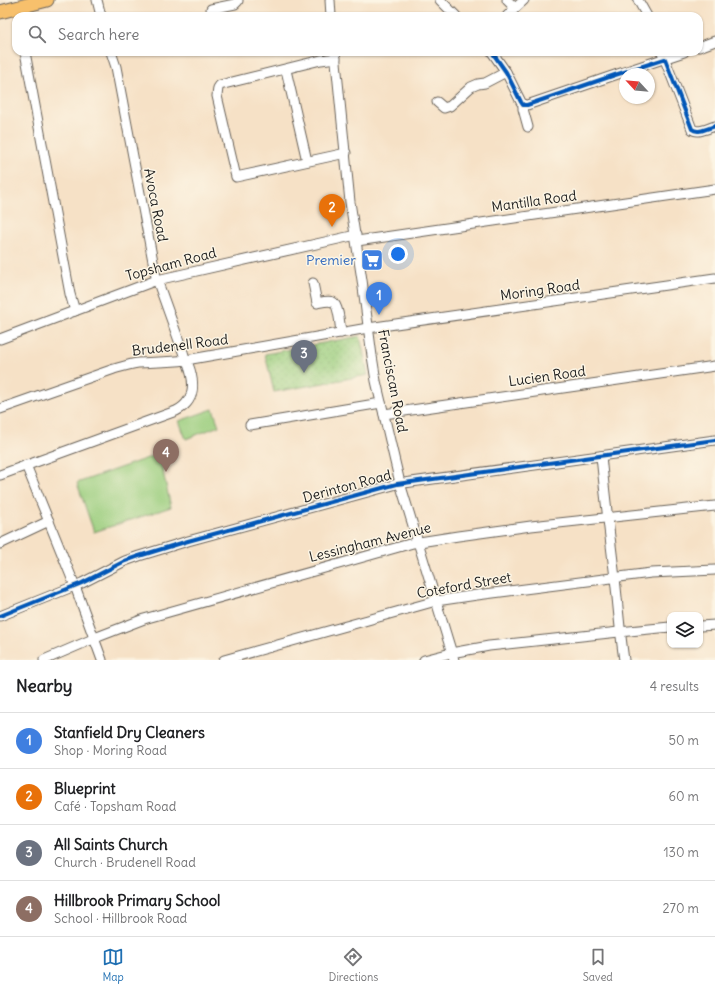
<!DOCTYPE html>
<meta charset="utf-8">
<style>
body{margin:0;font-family:Delius,sans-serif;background:#f2f2f2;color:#202124}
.controls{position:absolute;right:12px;bottom:12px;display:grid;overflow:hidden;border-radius:8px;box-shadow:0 1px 3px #0004}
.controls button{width:36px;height:36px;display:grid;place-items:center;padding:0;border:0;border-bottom:1px solid #e0e0e0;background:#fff;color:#202124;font:20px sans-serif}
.compass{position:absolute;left:619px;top:68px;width:36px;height:36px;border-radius:50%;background:#fff;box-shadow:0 1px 3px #0004;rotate:296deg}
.you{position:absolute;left:398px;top:254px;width:14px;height:14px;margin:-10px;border:3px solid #fff;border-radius:50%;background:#1a73e8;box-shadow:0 0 0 6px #1a73e833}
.badge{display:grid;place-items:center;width:26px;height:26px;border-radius:50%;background:#1f6fb2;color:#fff;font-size:13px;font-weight:700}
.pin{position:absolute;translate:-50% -33px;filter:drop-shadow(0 1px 2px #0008)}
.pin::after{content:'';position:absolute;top:21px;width:14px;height:12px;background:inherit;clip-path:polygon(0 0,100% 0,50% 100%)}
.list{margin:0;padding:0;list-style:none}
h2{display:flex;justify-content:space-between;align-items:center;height:52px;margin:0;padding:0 16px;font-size:17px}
h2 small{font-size:13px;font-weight:400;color:#757577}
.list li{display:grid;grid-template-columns:26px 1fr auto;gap:12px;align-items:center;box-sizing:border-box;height:56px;padding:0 16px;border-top:1px solid #e0e0e0}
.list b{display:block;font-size:15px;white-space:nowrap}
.list p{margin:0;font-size:13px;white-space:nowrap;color:#757577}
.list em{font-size:13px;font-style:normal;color:#757577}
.icon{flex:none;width:22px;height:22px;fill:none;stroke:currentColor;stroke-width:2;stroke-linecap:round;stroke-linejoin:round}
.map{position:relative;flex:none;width:715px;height:660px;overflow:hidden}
.search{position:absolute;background:#fff;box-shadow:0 1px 3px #0004;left:12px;right:12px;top:12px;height:44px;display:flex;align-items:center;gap:10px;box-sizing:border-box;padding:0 14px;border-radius:12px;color:#757577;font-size:15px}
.sheet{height:276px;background:#fff}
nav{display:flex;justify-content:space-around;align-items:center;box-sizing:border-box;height:56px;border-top:1px solid #e0e0e0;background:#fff;font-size:11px;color:#757577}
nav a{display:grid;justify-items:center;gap:2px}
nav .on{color:#1f6fb2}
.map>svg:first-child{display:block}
.grass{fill:url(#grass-dots);stroke:#5b744c}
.green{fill:#9acd7d;stroke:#5b744c}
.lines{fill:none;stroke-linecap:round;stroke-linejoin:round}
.minor-casing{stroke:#686158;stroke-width:11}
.highway-casing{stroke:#686158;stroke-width:15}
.minor{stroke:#fff;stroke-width:9}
.highway{stroke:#f7c06c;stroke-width:13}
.cycleway-casing{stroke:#fcf5e5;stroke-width:6}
.cycleway{stroke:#0057b8;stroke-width:4}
.labels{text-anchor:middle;stroke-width:3;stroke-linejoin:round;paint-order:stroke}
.street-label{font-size:14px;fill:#1c1c1c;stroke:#fcf5e5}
.shop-label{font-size:14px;fill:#366cbe;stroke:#fcf5e5;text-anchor:end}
</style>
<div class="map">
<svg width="715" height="660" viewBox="0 0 715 660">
<defs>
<pattern id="grass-dots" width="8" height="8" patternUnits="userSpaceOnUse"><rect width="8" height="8" fill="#9acd7d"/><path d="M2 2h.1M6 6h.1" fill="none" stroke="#84af6b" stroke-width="1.8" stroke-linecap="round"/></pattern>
</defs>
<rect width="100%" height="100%" fill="#fcf5e5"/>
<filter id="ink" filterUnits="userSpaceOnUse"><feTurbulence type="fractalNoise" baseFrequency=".025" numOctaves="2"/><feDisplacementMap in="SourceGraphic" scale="8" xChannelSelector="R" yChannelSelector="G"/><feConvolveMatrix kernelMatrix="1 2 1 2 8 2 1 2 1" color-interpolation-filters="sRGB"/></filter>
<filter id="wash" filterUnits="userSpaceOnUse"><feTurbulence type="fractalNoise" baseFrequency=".012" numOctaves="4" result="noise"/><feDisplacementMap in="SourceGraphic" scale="16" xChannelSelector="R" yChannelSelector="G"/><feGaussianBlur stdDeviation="0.9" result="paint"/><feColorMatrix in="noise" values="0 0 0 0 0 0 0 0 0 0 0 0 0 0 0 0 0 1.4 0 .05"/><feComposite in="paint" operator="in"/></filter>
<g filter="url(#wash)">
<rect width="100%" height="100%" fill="#f6e1c6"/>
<path class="grass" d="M360 336 368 375 274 392 265 354Z"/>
<g class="green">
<path d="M213 409 219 426 186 439 179 421Z"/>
<path d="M159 454 171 507 94 532 77 483Z"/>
</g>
</g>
<g filter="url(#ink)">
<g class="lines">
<g class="minor-casing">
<g id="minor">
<path d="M97 0 101 16"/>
<path d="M330 0 331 16"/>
<path d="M440 0 456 16"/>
<path d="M507 0 515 8"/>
<path d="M638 0 647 16"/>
<path d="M211 9 235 4 238 1V0"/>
<path d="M507 16 524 0"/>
<path d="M699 47 715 41"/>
<path d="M25 52 70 294 75 311"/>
<path d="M335 52 350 202 362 280 372 356 376 381 400 483 454 660"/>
<path d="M492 52 506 72 521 102 523 105V109L528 127"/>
<path d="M662 52 692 129C698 134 708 128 715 126"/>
<path d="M336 58 321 60 220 85 218 88 217 96 236 177 346 153"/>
<path d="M286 70 307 161"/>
<path d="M437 102 444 108 450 106 471 87 478 84 485 83 506 72"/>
<path d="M523 105H527L615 75 684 52"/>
<path d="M357 241 715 189"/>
<path d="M313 283 317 303C322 302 328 300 333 302 339 306 340 326 341 333"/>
<path d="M0 339 157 280 356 235"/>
<path d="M0 409 114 369C122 367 130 364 138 363 154 362 170 362 186 360L368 328 715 278"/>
<path d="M384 414 715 366"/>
<path d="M250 425 381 403"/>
<path d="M601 456C605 497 610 537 615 578 618 605 620 633 624 660"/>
<path d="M26 465 75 586 102 660"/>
<path d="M0 475 176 411C196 401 195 382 188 364 186 360 184 357 183 352L156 277 116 67 111 52"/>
<path d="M0 544 49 521"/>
<path d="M0 616 82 583 125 561 139 556 188 541 397 484 715 440"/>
<path d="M700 626 715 625"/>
<path d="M44 660 100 636 144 619 413 543 458 536 531 526 715 506"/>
<path d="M224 660 436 601 477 595 651 573 715 570"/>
<path d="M424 660 451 653 489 646 619 632 670 627"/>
</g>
</g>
<g class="highway-casing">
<path id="highway" d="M0 12 47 0"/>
</g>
<use href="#minor" class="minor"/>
<use href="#highway" class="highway"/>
<g class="cycleway-casing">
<g id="cycleway">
<path d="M492 52 506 72 521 102 523 105H527L615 75 665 59 692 129C698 134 708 128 715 126"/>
<path d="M0 616 82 583 125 561 139 556 188 541 397 484 715 440"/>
</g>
</g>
<use href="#cycleway" class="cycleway"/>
</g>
</g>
<defs>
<g id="supermarket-square" transform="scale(1.15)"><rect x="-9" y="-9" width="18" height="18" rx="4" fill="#3f7fe0" stroke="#fcf5e5"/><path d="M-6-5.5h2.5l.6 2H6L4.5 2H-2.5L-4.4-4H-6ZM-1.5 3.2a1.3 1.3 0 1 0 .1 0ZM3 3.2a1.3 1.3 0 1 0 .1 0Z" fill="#fff"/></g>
</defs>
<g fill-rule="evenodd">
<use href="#supermarket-square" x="372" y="260"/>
</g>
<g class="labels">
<g class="street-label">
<text transform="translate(534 201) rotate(-8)" y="5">Mantilla Road</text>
<text transform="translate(156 205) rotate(79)" y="5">Avoca Road</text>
<text transform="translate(171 264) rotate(-15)" y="5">Topsham Road</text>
<text transform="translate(540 290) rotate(-8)" y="5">Moring Road</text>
<text transform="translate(180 345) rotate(-7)" y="5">Brudenell Road</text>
<text transform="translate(547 376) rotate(-8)" y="5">Lucien Road</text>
<text transform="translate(393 381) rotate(79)" y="5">Franciscan Road</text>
<text transform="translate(347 486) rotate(-15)" y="5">Derinton Road</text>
<text transform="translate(370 542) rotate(-14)" y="5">Lessingham Avenue</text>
<text transform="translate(464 585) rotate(-10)" y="5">Coteford Street</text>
</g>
<g class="shop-label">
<text x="356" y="265">Premier</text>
</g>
</g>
</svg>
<div class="controls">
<button><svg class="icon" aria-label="layers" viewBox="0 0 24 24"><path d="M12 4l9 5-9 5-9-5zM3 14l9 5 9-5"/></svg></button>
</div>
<svg class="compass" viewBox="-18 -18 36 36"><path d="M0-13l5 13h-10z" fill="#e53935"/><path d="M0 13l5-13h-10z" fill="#757577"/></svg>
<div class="you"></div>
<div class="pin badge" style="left:379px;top:315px;background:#3f7fe0">1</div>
<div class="pin badge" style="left:332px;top:227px;background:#e8710a">2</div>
<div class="pin badge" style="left:304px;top:373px;background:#6b7280">3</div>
<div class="pin badge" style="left:166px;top:472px;background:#8d6e63">4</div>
<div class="search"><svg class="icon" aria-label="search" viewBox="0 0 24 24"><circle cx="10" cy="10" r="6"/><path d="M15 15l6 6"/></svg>Search here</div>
</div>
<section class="sheet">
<h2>Nearby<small>4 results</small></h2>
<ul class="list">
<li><span class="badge" style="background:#3f7fe0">1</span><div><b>Stanfield Dry Cleaners</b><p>Shop · Moring Road</p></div><em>50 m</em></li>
<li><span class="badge" style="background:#e8710a">2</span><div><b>Blueprint</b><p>Café · Topsham Road</p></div><em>60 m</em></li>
<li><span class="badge" style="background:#6b7280">3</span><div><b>All Saints Church</b><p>Church · Brudenell Road</p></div><em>130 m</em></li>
<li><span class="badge" style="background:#8d6e63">4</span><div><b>Hillbrook Primary School</b><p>School · Hillbrook Road</p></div><em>270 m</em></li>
</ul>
</section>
<nav>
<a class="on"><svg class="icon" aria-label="map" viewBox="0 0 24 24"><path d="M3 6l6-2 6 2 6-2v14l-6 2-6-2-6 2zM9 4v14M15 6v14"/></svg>Map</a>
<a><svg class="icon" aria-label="directions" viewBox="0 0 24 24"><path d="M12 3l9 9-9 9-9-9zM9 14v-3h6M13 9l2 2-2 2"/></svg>Directions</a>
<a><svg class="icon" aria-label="saved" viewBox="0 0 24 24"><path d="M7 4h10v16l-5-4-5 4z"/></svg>Saved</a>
</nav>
